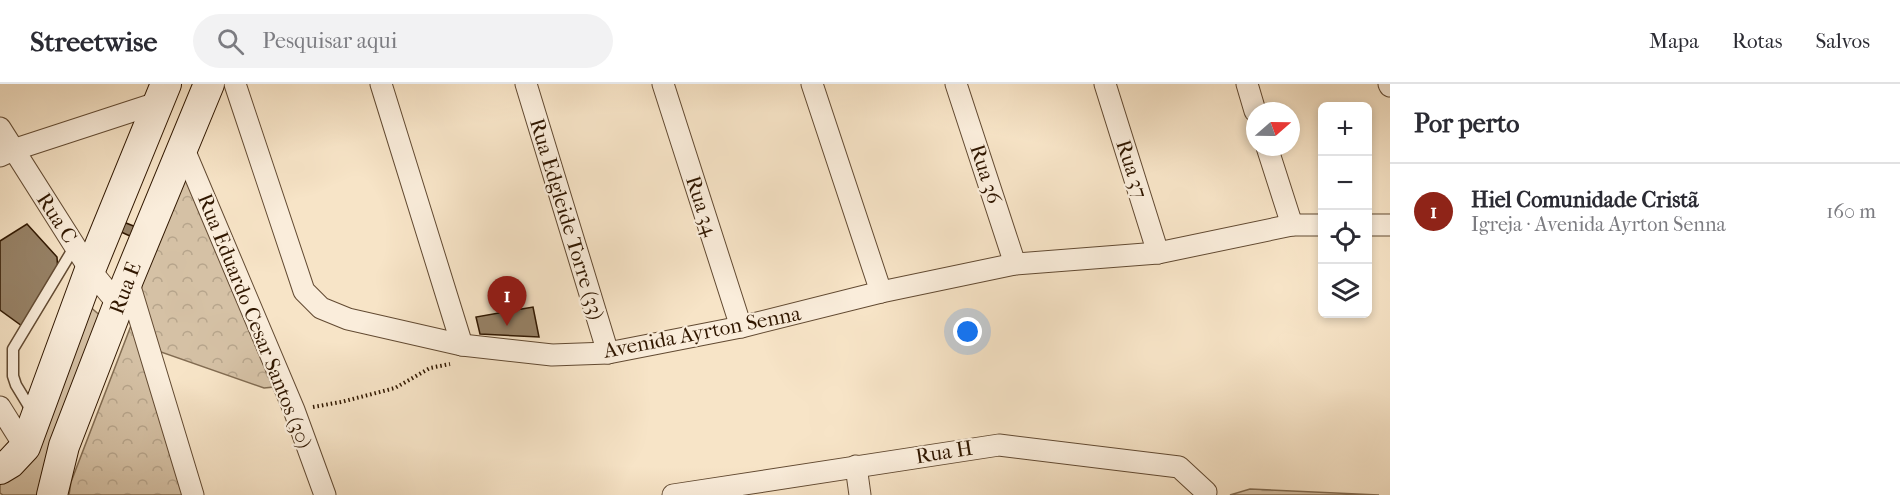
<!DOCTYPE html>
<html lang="pt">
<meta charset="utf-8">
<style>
body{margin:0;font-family:"IM FELL French Canon",serif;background:#f2f2f3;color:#2b2b33}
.controls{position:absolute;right:18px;top:18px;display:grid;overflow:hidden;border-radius:9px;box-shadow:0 3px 9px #0003}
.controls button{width:54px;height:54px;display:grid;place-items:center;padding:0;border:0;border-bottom:2px solid #e1e1e2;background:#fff;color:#2b2b33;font:30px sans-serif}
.compass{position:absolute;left:1246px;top:18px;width:54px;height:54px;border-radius:50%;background:#fff;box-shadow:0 3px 9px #0003;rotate:70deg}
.you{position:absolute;left:968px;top:248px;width:21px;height:21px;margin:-15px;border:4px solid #fff;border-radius:50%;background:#1a73e8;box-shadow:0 0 0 9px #1a73e833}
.badge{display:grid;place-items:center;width:39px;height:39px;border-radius:50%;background:#8f2418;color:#fff;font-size:20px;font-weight:700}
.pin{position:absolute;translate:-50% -50px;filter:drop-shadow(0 2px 3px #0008)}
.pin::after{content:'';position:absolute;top:32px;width:21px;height:18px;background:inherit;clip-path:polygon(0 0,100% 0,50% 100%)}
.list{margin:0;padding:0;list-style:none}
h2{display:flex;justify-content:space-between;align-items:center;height:78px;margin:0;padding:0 24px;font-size:26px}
h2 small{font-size:20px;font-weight:400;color:#7c7c81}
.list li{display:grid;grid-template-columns:39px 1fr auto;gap:18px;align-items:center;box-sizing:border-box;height:96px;padding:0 24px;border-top:2px solid #e1e1e2}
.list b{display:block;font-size:22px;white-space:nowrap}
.list p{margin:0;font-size:20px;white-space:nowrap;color:#7c7c81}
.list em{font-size:20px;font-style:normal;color:#7c7c81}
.icon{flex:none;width:33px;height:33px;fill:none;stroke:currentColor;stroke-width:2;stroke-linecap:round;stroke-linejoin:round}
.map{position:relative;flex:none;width:1390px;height:411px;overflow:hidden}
header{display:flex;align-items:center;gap:36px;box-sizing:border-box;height:84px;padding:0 30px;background:#fff;border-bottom:2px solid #e1e1e2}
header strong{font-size:28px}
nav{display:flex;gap:33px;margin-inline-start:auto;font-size:21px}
.search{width:420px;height:54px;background:#f2f2f3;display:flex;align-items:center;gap:15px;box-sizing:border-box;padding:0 21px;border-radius:33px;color:#7c7c81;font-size:22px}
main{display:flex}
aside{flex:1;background:#fff}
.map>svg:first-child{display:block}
.grass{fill:#d5c1a5;stroke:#826c52;stroke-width:1.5}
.wetland{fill:url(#wetland-marsh);stroke:#826c52;stroke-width:1.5}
.park{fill:url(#park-crowns);stroke:#826c52;stroke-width:1.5}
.building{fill:#978267;stroke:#301700;stroke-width:1.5}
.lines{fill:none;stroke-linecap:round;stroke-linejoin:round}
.lane-casing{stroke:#624a32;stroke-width:13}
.street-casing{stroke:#624a32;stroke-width:23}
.secondary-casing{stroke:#301700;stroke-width:32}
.path{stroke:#301700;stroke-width:4;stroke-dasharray:1.5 3;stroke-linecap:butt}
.lane{stroke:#faeddb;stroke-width:10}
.street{stroke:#faeddb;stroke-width:21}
.secondary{stroke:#faeddb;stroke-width:30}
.labels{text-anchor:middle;stroke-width:4.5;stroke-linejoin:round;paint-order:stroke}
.street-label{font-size:21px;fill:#301700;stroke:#faeddb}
</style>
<header>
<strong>Streetwise</strong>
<div class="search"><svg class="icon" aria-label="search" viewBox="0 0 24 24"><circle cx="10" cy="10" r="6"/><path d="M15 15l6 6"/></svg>Pesquisar aqui</div>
<nav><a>Mapa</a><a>Rotas</a><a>Salvos</a></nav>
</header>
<main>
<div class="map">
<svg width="1390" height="411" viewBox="0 0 1390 411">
<defs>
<pattern id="wetland-marsh" width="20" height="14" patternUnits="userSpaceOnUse" patternTransform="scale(1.5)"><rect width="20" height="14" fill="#d5c1a5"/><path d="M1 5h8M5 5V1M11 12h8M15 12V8" fill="none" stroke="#b7a58c"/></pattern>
<pattern id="park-crowns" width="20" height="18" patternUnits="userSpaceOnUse" patternTransform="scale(1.5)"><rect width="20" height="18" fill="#d5c1a5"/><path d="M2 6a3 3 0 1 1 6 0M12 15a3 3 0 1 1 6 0" fill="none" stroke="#b7a58c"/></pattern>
</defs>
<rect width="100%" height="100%" fill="#f7e4c7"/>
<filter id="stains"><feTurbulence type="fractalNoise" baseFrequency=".00333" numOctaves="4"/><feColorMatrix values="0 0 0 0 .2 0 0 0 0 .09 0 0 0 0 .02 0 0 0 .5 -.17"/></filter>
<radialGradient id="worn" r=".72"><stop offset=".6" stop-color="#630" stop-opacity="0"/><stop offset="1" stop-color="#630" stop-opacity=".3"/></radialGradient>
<path class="grass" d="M87 220 104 235 43 411H3L0 409V393Z"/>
<path class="wetland" d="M1250 405 1379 411H1230Z"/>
<g class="park">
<path d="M184 90 274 303 264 304 158 267 139 208Z"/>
<path d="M132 239 187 411H69L71 398Z"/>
</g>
<g class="building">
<path d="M101 129 156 151 152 162 99 138Z"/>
<path d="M27 140 57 173 58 189 22 242 0 226V157Z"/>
<path d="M533 223 539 253 480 250 476 233Z"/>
</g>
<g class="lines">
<g class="lane-casing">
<path id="lane" d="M33 329 16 301 13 292V265L75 162"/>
</g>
<g class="street-casing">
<g id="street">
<path d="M235 0 304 207 321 224 348 235 462 261 552 271 608 269 741 243 881 208 1015 180 1158 169 1292 141H1322"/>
<path d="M381 0 462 261"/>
<path d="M526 0 608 269"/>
<path d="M663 0 741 243"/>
<path d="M812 0 881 208"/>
<path d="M956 0 1015 180"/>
<path d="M1105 0 1158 169"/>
<path d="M1247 0 1255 27"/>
<path d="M1389 0 1390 2"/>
<path d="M0 44 90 186 118 220"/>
<path d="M183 63 294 326 325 411"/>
<path d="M1267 63 1292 141"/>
<path d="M0 72 13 66 160 18"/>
<path d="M1368 141H1390"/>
<path d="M128 196 193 411"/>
<path d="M0 323 25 363"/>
<path d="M856 382 860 411"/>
<path d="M673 411 999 361 1179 383 1206 408"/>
</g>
</g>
<g class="secondary-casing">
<g id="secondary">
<path d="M0 385 10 379 25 363 90 186 166 0"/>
<path d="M52 411 64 362 128 196 209 0"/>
</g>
</g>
<path class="path" d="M313 323 341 318 395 304 430 284 450 280"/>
<use href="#lane" class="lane"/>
<use href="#street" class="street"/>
<use href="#secondary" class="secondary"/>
</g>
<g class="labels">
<g class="street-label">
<text transform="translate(1132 85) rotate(72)" y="7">Rua 37</text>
<text transform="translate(986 90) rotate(72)" y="7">Rua 36</text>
<text transform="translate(702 122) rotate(72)" y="7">Rua 34</text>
<text transform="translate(57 134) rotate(57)" y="7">Rua C</text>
<text transform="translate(567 135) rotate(73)" y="7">Rua Edgleide Torre (33)</text>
<text transform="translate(125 204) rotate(-69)" y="7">Rua E</text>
<text transform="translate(255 237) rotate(68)" y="7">Rua Eduardo Cesar Santos (30)</text>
<text transform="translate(702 248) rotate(-11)" y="7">Avenida Ayrton Senna</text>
<text transform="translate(944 368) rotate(-9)" y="7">Rua H</text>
</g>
</g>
<rect width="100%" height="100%" filter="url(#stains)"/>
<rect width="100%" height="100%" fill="url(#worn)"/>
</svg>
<div class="controls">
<button>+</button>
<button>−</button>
<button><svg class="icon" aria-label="locate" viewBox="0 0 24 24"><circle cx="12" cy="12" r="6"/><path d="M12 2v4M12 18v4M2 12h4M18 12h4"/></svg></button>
<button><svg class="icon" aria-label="layers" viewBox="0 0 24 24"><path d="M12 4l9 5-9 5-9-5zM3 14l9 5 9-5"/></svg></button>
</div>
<svg class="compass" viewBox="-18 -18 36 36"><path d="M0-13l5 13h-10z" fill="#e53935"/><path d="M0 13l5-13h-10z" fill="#7c7c81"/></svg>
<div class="you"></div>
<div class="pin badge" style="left:507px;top:242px">1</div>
</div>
<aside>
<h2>Por perto<small></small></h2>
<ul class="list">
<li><span class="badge">1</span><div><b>Hiel Comunidade Cristã</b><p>Igreja · Avenida Ayrton Senna</p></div><em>160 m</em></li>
</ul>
</aside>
</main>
